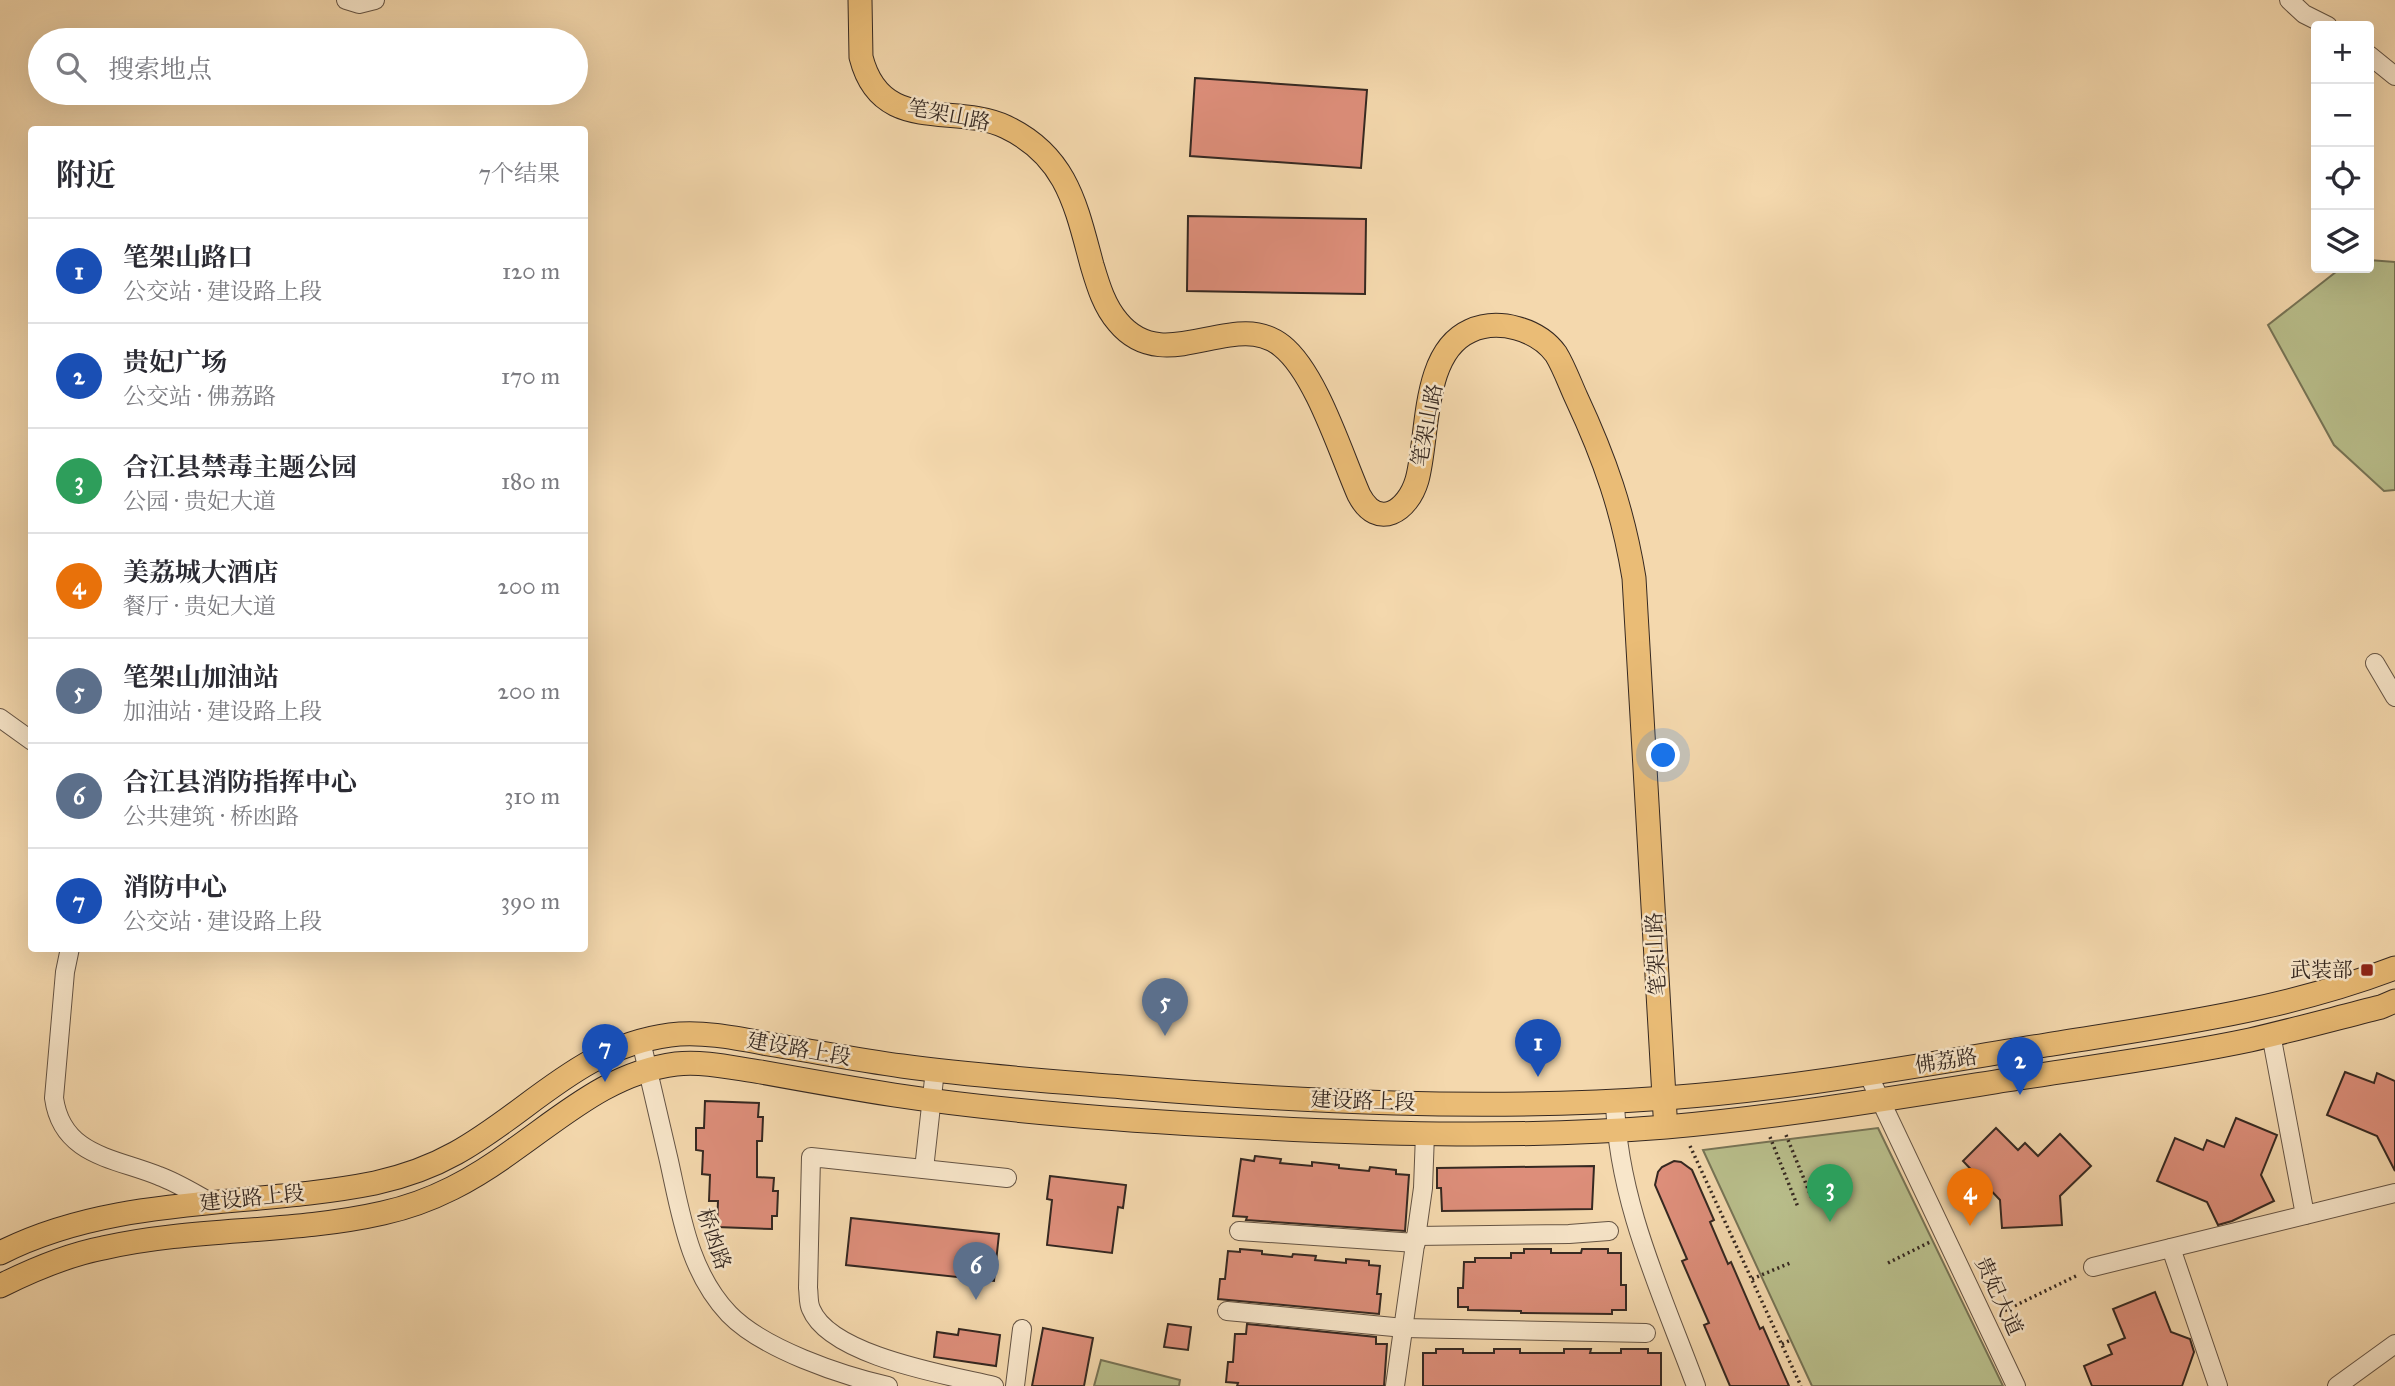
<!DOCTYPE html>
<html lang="zh">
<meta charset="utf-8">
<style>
body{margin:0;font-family:"IM FELL Great Primer","Noto Serif SC",serif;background:#f2f2f3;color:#2b2b33}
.controls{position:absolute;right:21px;top:21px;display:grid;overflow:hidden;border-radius:7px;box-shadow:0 7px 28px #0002}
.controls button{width:63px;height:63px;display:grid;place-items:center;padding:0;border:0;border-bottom:2px solid #e1e1e2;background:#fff;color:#2b2b33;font:35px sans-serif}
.you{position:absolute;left:1664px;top:756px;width:24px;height:24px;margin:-18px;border:5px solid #fff;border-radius:50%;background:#1a73e8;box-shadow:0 0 0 10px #1a73e833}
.badge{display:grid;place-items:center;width:46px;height:46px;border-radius:50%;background:#1a73e8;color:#fff;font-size:23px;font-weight:700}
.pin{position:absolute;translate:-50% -58px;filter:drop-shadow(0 2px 4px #0008)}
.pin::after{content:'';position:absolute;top:37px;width:24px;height:21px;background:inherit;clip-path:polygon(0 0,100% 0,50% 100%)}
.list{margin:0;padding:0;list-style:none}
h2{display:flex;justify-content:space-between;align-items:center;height:91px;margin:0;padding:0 28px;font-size:30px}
h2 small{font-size:23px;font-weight:400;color:#7c7c81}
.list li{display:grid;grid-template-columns:46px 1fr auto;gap:21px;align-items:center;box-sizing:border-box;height:105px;padding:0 28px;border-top:2px solid #e1e1e2}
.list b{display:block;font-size:26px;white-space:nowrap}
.list p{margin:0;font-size:23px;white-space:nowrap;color:#7c7c81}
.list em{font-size:23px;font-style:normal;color:#7c7c81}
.icon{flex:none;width:38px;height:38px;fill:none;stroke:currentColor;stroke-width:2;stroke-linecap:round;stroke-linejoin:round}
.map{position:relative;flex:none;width:2395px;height:1386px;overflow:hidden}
.search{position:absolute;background:#fff;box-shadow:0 7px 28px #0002;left:28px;top:28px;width:560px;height:77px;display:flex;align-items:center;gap:18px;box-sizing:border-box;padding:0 24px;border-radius:38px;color:#7c7c81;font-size:26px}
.panel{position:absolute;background:#fff;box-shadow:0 7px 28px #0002;left:28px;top:126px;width:560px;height:826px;border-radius:7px}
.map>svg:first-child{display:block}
.green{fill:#b9bf8c;stroke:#777456;stroke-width:2}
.building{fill:#dd8e7a;stroke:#352821;stroke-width:2}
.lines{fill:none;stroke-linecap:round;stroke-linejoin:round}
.minor-casing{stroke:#655444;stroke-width:20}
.major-casing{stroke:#352821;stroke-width:25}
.path{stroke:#352821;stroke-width:3.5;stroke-dasharray:2 3.5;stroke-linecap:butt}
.minor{stroke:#f8e6ca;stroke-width:18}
.major{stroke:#eabc76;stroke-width:23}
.poi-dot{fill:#8f2418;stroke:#f8e6ca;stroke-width:2.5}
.labels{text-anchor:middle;stroke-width:5;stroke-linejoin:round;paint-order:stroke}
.street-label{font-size:21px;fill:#352821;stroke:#f8e6ca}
.poi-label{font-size:21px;fill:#352821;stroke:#f8e6ca;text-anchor:end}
</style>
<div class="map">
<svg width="2395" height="1386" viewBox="0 0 2395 1386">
<rect width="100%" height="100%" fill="#f4d8ad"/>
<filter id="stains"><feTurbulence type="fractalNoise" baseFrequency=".00286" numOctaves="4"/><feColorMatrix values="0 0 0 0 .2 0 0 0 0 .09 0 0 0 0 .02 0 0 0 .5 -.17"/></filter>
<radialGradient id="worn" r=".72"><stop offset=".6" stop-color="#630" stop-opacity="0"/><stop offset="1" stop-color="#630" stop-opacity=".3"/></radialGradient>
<g class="green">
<path d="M2369 260 2395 262V490L2384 491 2334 445 2268 325 2341 268H2369Z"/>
<path d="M1878 1128 2003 1386H1812L1703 1150Z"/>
<path d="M1101 1360 1180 1380 1179 1386H1094Z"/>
</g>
<g class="building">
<path d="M1195 78 1367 90 1361 168 1190 156Z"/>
<path d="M1188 216 1366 219 1365 294 1187 291Z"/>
<path d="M2345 1072 2374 1083 2377 1073 2395 1081V1171L2377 1136 2327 1115Z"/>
<path d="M705 1101 759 1103 758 1117H763L762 1141H757V1177L774 1178 773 1191H778L777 1216H772V1229L717 1227 718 1201H709L710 1175 702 1174 703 1151 696 1150V1128H704Z"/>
<path d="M2236 1118 2277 1135 2261 1175 2274 1201 2232 1221 2218 1225 2207 1202 2157 1181 2175 1138 2203 1150 2207 1140 2224 1147Z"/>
<path d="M1996 1128 2018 1150 2025 1143 2038 1156 2060 1134 2091 1166 2060 1196 2062 1225 2002 1228 2000 1200 1963 1161Z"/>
<path d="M1255 1156 1281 1159 1280 1163 1312 1166V1162L1339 1165V1168L1369 1171 1370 1167 1396 1170V1174L1409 1175 1405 1231 1246 1220 1247 1217 1233 1216 1241 1159 1254 1161Z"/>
<path d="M1674 1161 1681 1162 1692 1170 1714 1220 1710 1222 1728 1264 1731 1262 1760 1329 1763 1327 1789 1386H1730L1704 1325 1709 1323 1682 1261 1687 1259 1655 1185 1658 1172 1662 1167Z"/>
<path d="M1594 1166 1592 1209 1442 1211 1441 1188H1437V1168Z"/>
<path d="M1050 1176 1126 1185 1123 1208 1118 1207 1112 1253 1047 1245 1052 1200 1047 1199Z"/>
<path d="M851 1218 999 1234 994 1281 846 1265Z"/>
<path d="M1240 1249 1262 1251V1254L1292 1257 1293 1254 1316 1256 1315 1260 1346 1263V1259L1369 1261V1265L1380 1266 1377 1294H1381L1379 1314 1218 1299 1220 1279H1225L1228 1251 1240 1252Z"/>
<path d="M1524 1249H1551V1253H1581L1582 1249H1608V1253H1621V1285H1626V1310H1612V1314L1521 1313V1311L1468 1310V1307H1458V1288H1463L1464 1262H1475V1258H1511V1253H1524Z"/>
<path d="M2155 1292 2171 1332 2190 1339 2194 1352 2182 1386H2092L2084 1366 2112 1354 2108 1345 2125 1338 2113 1309Z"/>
<path d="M1168 1324 1191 1327 1188 1350 1164 1347Z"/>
<path d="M1247 1324 1376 1337V1344H1387L1384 1386H1237L1238 1383 1226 1382 1228 1362H1233L1235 1334H1246Z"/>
<path d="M1043 1328 1093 1338 1084 1386H1032Z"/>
<path d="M959 1329 1000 1335 996 1366 934 1357 937 1332 958 1335Z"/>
<path d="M1436 1349H1463V1353H1494V1349H1520V1353H1564V1349H1591L1590 1353H1621V1349H1648V1353H1661V1386H1423V1353H1436Z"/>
</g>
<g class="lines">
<g class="minor-casing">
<g id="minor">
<path d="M346 0 359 4 375 0"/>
<path d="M2289 0 2304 14 2328 26"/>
<path d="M2369 55 2395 76"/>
<path d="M2375 663 2395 697"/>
<path d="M0 718 32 741"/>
<path d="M70 948 65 972 54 1098C62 1156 115 1158 159 1176 178 1183 195 1194 212 1203"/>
<path d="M2271 1034 2305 1215"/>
<path d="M641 1041C650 1081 660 1121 669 1161 681 1215 689 1272 729 1314 763 1349 840 1375 888 1386"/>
<path d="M1868 1074 2016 1386"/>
<path d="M1615 1100C1617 1200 1662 1294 1696 1386"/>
<path d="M924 1169 935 1070"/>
<path d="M1239 1231 1416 1243"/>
<path d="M1416 1236 1569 1234 1609 1231"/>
<path d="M2171 1248 2218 1386"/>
<path d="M2093 1267 2395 1193"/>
<path d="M1227 1311 1404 1328 1646 1333"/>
<path d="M994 1386C948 1375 830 1356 811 1309 808 1303 809 1294 808 1288L811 1157 1007 1178"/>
<path d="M1015 1386 1022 1329"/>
<path d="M1395 1386 1423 1188 1425 1134"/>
<path d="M2337 1386 2395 1344"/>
</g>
</g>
<g class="major-casing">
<g id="major">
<path d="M860 0 861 57C881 136 954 102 1006 127 1067 156 1076 206 1092 265 1098 285 1104 306 1118 322 1165 379 1234 307 1282 346 1316 373 1341 454 1359 495 1378 531 1408 511 1417 480 1429 437 1421 353 1470 331 1498 318 1538 329 1556 354 1564 367 1570 384 1576 397 1605 459 1623 511 1634 578L1665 1114"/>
<path d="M0 1253C116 1194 250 1208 375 1183 402 1177 431 1167 456 1153 530 1112 579 1047 670 1035 702 1031 736 1038 768 1044 812 1051 857 1060 902 1066 975 1076 1049 1081 1123 1087 1303 1102 1486 1111 1666 1098 1794 1089 1920 1065 2046 1045 2163 1026 2283 1011 2395 968"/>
<path d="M0 1286C32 1270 67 1255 103 1248 195 1227 291 1234 383 1213 433 1202 474 1179 515 1149 565 1114 612 1072 676 1064 704 1061 733 1068 761 1072 805 1080 850 1088 894 1095 999 1111 1106 1119 1212 1125 1363 1134 1515 1139 1666 1127 1780 1117 1894 1098 2007 1080 2088 1067 2170 1057 2250 1040 2293 1030 2337 1018 2381 1007L2395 1001"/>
</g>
</g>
<g class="path">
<path d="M1786 1135 1813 1201"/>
<path d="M1770 1137 1798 1207"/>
<path d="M1690 1146 1801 1386"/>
<path d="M1888 1263 1930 1242"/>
<path d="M1752 1279 1790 1263"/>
<path d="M2000 1313 2078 1275"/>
<path d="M1782 1344 1791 1340"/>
</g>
<use href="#minor" class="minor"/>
<use href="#major" class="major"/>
</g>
<rect class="poi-dot" x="2360" y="963" width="14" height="14" rx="3.5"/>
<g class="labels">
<g class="street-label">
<text transform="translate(949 115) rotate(11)" y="7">笔架山路</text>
<text transform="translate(1427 425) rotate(-79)" y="7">笔架山路</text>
<text transform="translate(1656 954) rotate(-93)" y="7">笔架山路</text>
<text transform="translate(799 1049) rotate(10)" y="7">建设路上段</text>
<text transform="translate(1946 1061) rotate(-9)" y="7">佛荔路</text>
<text transform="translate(1363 1101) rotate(2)" y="7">建设路上段</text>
<text transform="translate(252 1198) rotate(-6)" y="7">建设路上段</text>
<text transform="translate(714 1239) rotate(71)" y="7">桥凼路</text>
<text transform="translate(1999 1296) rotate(65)" y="7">贵妃大道</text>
</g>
<g class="poi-label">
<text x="2353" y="977">武装部</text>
</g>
</g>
<rect width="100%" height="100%" filter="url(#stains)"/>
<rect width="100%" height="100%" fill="url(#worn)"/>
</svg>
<div class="controls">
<button>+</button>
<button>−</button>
<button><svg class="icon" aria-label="locate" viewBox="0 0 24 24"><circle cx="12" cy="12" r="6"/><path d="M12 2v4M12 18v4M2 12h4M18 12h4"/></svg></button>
<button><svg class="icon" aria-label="layers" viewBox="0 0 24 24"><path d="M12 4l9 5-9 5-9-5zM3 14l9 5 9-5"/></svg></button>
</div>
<div class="you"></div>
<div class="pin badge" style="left:1538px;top:1077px;background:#1a4fb4">1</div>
<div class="pin badge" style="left:2020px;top:1095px;background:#1a4fb4">2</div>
<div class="pin badge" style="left:1830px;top:1222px;background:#2e9e5b">3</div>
<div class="pin badge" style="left:1970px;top:1226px;background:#e8710a">4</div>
<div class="pin badge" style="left:1165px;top:1036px;background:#5c6f8a">5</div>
<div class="pin badge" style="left:976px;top:1300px;background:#5c6f8a">6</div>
<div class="pin badge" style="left:605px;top:1082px;background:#1a4fb4">7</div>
<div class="search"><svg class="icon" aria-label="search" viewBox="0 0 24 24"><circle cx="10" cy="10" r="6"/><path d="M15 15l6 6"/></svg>搜索地点</div>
<section class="panel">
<h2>附近<small>7个结果</small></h2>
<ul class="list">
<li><span class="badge" style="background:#1a4fb4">1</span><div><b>笔架山路口</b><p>公交站 · 建设路上段</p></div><em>120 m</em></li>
<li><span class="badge" style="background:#1a4fb4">2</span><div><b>贵妃广场</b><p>公交站 · 佛荔路</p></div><em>170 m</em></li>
<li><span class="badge" style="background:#2e9e5b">3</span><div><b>合江县禁毒主题公园</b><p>公园 · 贵妃大道</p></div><em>180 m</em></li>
<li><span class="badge" style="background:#e8710a">4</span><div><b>美荔城大酒店</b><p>餐厅 · 贵妃大道</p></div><em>200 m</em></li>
<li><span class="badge" style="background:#5c6f8a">5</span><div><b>笔架山加油站</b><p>加油站 · 建设路上段</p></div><em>200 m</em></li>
<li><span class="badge" style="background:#5c6f8a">6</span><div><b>合江县消防指挥中心</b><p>公共建筑 · 桥凼路</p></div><em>310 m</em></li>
<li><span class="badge" style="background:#1a4fb4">7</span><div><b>消防中心</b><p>公交站 · 建设路上段</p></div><em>390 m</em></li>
</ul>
</section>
</div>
